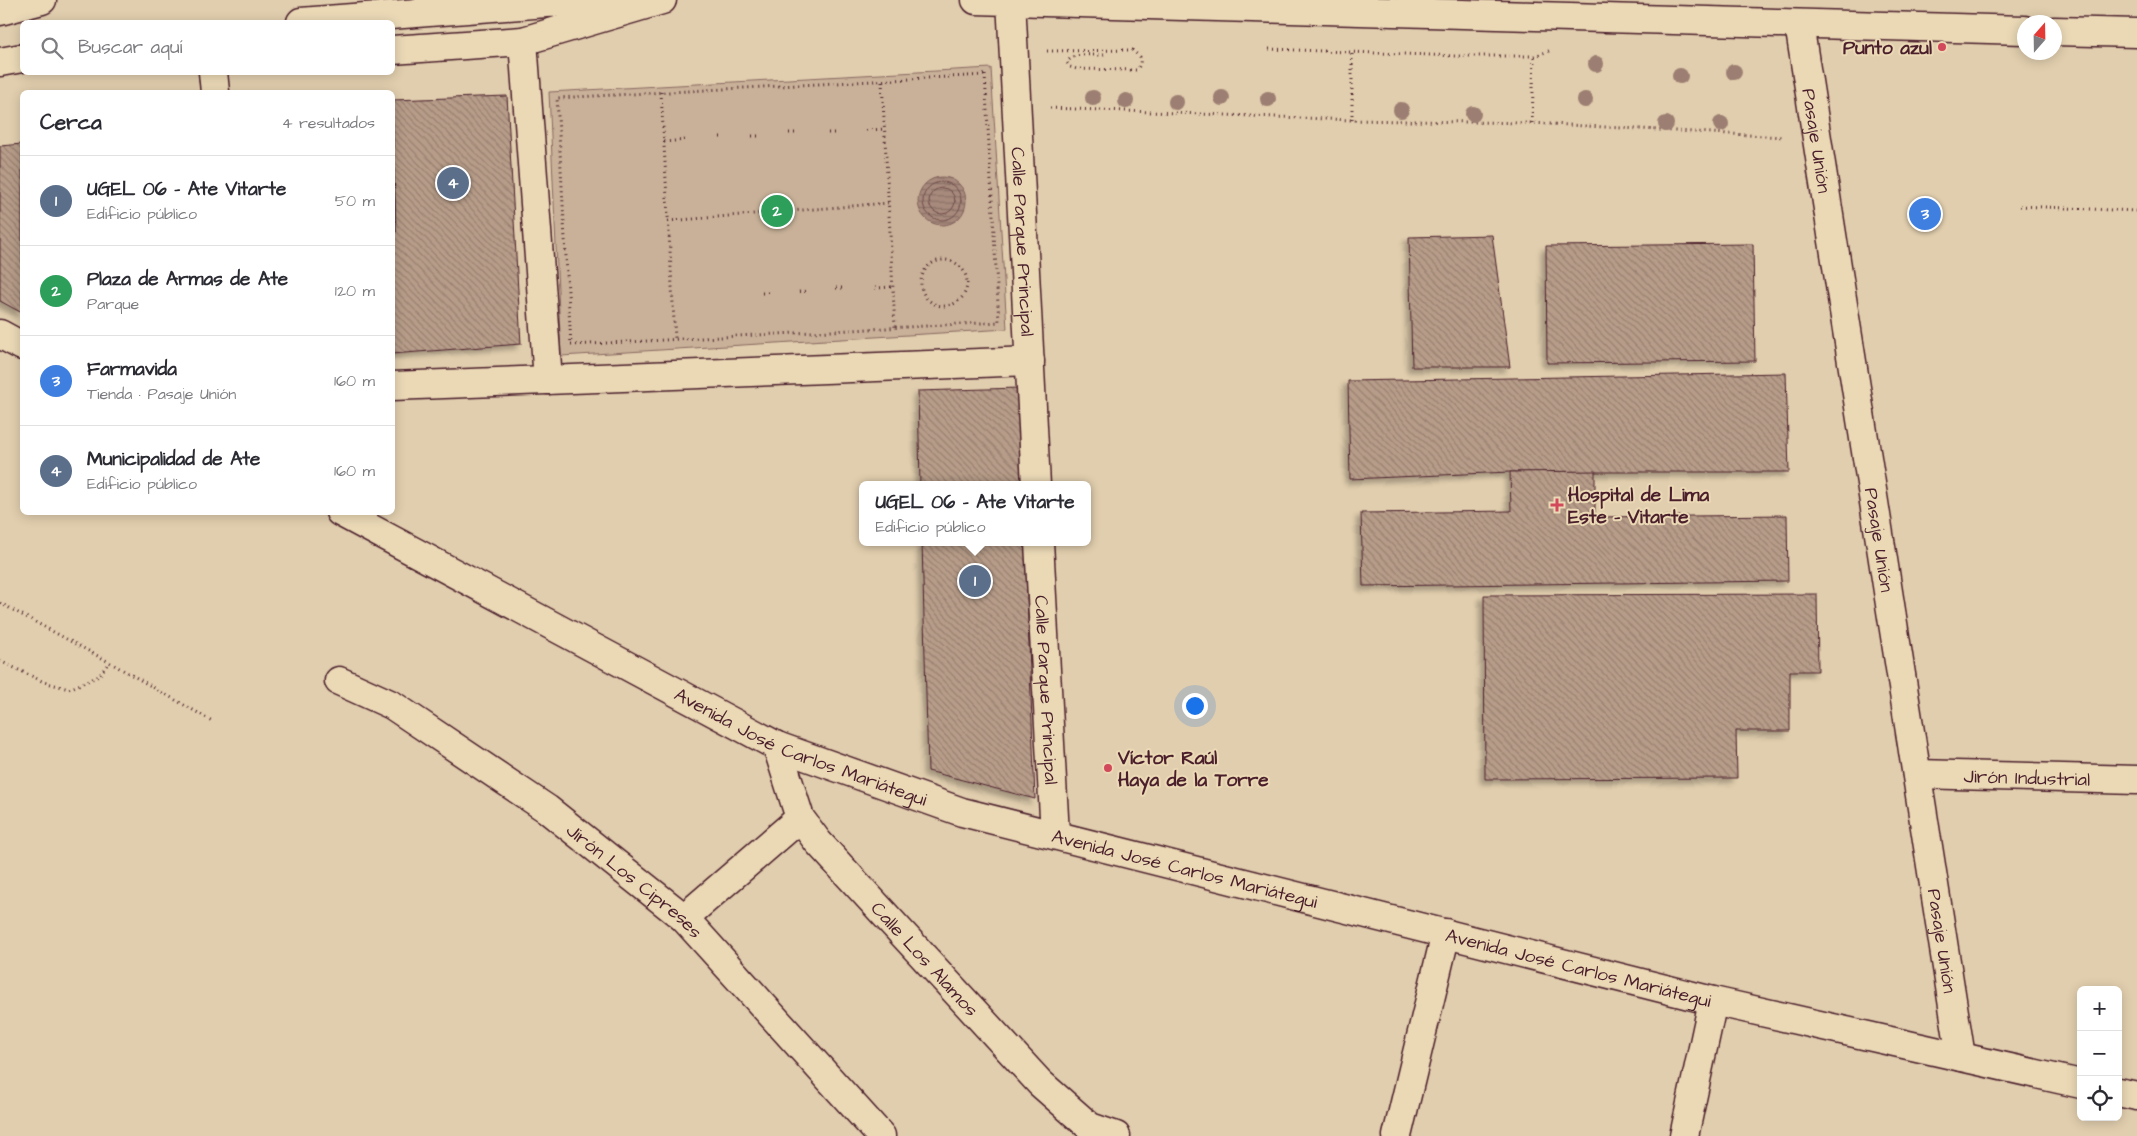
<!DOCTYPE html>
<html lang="es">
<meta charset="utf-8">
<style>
body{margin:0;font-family:"Architects Daughter",sans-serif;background:#f2f2f3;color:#2b2b33}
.controls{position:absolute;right:15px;bottom:15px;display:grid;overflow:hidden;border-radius:8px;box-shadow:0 2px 12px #0003}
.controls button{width:45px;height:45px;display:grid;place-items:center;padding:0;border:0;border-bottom:1px solid #e1e1e2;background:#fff;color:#2b2b33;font:25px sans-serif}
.compass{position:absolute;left:2017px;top:15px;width:45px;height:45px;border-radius:50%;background:#fff;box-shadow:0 2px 12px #0003;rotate:20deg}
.you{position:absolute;left:1194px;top:705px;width:18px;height:18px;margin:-12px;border:4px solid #fff;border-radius:50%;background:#1a73e8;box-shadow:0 0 0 8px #1a73e833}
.badge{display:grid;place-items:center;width:32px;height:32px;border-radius:50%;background:#d1495b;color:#fff;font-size:16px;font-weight:700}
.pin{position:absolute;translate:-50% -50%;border:2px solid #fff;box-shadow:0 1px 5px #0006}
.popup{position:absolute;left:859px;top:481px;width:232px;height:65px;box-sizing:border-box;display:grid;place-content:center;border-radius:8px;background:#fff;filter:drop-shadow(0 1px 4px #0005);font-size:16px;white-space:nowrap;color:#7c7c81}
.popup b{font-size:19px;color:#2b2b33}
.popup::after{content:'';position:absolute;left:50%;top:100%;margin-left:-10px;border:10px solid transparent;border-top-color:#fff}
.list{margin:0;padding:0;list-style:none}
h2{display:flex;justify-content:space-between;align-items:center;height:65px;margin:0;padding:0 20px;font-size:21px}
h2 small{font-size:16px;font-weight:400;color:#7c7c81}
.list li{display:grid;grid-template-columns:32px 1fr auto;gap:15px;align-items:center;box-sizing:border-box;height:90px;padding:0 20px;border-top:1px solid #e1e1e2}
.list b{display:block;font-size:19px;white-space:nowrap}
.list p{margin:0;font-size:16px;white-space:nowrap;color:#7c7c81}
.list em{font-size:16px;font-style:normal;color:#7c7c81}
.icon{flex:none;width:28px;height:28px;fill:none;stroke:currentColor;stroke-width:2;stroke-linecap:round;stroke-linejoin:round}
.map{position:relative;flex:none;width:2137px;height:1136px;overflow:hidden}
.search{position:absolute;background:#fff;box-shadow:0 2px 12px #0003;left:20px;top:20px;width:375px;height:55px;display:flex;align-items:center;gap:12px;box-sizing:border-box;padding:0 18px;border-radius:8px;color:#7c7c81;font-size:19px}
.panel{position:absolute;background:#fff;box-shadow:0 2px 12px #0003;left:20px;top:90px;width:375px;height:425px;border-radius:8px}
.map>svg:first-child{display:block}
.green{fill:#c8b198;stroke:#896862}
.water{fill:url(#water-rules);stroke:#825f5b}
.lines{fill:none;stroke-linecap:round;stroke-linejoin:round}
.shore{stroke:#6f4a4b;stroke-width:1}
.building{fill:url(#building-back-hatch);stroke:#4a1f2b;filter:url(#shadow)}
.minor-casing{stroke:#4a1f2b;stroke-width:31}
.major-casing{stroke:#4a1f2b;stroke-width:31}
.path{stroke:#4a1f2b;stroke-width:3;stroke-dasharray:1 4;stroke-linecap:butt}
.minor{stroke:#ebd9b6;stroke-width:28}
.major{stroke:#ebd9b6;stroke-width:28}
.tree{fill:#9c7e72}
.poi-dot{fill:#d1495b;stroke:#ebd9b6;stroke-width:2}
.labels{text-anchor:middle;stroke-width:4;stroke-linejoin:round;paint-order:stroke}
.poi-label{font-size:19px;font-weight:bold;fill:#4a1f2b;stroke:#ebd9b6;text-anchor:start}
.street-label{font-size:19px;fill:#4a1f2b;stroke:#ebd9b6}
</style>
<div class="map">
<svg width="2137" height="1136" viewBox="0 0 2137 1136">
<defs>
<pattern id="water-rules" width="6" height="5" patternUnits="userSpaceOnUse" patternTransform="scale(1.25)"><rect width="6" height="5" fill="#a78a7b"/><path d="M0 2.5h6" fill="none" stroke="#8a7065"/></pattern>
<pattern id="building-back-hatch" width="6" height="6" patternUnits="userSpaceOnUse" patternTransform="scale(1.25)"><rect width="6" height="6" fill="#b79d89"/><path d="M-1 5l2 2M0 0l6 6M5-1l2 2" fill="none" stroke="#977f70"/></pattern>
<filter id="shadow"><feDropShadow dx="-4.5" dy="4.5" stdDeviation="2.5" flood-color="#0004"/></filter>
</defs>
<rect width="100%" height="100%" fill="#e1ceae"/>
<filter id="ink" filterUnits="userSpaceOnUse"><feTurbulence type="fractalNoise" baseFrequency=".02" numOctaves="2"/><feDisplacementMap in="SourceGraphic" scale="10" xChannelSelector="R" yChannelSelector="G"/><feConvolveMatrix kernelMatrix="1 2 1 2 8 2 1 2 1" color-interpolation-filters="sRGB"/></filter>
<g filter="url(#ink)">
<path class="green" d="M991 68 1007 329 561 356 549 92Z"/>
<circle class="water" cx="942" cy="201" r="24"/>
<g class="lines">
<g class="shore">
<circle cx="942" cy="201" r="19"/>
<circle cx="942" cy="201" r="13"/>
</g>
</g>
<g class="building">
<path d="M507 96 521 344 392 354V233L396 232 392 100Z"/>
<path d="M392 134 396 232 392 233Z"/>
<path d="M22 144V313L0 301V146Z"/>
<path d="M1492 235 1510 367H1412L1409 237Z"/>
<path d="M1753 244 1755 361 1547 363 1546 246Z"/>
<path d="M1786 373 1789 472H1510L1350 479 1348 381Z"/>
<path d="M1019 388 1023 485H920L918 391Z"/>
<path d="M1595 471V517L1787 515 1788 581 1363 586 1361 513 1511 511 1510 472Z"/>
<path d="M922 542H1025L1035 799 928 771Z"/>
<path d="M1817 594 1818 671H1790V731H1736L1737 778 1485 779 1484 595Z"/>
</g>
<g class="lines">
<g class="minor-casing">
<g id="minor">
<path id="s1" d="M1011 0 1036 485"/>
<path id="s2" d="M1799 24 1961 1057"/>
<path d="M523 41 548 380"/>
<path d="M392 50 523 41 662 0"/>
<path d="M213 72 215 92"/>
<path d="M0 334 22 346"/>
<path d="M392 386 1030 361"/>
<path id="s3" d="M340 512 777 746 962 812 1713 1001 2081 1084"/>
<path id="s4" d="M1039 542 1055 835"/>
<path id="s5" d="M339 681 392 705 547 809 684 918 881 1136"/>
<path id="s6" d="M777 746 800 818 818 842 1040 1083 1090 1127 1116 1136"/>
<path id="s7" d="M1917 774 2137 780"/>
<path d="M684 918 800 818"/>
<path d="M2118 1092 2137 1096"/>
<path d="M1397 1136 1446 933"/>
<path d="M1684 1136 1713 1001"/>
</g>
</g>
<g class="major-casing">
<g id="major">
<path d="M976 0 2024 30"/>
<path d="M0 11 42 0"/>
<path d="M301 22 546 3 627 0"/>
<path d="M2054 31 2137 33"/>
<path d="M0 62 22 58"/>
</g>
</g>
<g class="path">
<path d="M1269 49 1457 56H1534L1549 51"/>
<path d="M1047 51 1132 50 1140 57C1141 63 1140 66 1136 70L1077 69 1070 67 1067 63C1073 51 1093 56 1105 55"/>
<path d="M985 75 999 322 571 345 557 98Z"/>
<path d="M882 81 895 328"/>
<path d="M661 92 675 339"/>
<path d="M1050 108 1352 120 1532 123 1784 137"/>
<path d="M1352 120V52"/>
<path d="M1532 123 1534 56"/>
<path d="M866 130 885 129"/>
<path d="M789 133H797"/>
<path d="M828 133H838"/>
<path d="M752 136H761"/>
<path d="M715 137H721"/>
<path d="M664 142 686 140"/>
<path d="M2020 206 2137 211"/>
<path d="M668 221 888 203"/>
<circle cx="944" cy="283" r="23"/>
<path d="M836 288H845"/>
<path d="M875 288 892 287"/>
<path d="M799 292 808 291"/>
<path d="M762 293H769"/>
<path d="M0 603 109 662 214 722"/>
<path d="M0 661 44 682 69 689 99 676 109 662"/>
</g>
<use href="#minor" class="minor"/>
<use href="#major" class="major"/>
</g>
<g class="tree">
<circle cx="1596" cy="64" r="8"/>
<circle cx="1734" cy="72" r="8"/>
<circle cx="1680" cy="76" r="8"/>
<circle cx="1093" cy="98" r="8"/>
<circle cx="1222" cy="98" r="8"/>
<circle cx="1268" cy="99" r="8"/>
<circle cx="1585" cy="100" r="8"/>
<circle cx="1126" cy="101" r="8"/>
<circle cx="1176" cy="102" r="8"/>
<circle cx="1401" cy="110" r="8"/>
<circle cx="1473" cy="114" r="8"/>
<circle cx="1666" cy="124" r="8"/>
<circle cx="1721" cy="124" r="8"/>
</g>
</g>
<g class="poi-dot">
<circle cx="1942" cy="47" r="5"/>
<path d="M1554.5 497.5h5v5h5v5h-5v5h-5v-5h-5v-5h5z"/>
<circle cx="1108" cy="768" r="5"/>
</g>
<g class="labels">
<g class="poi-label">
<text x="1932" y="54" text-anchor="end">Punto azul</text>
<text x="1568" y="501">Hospital de Lima<tspan x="1568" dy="22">Este - Vitarte</tspan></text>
<text x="1118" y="764">Víctor Raúl<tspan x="1118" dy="22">Haya de la Torre</tspan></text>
</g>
<g class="street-label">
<text dy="7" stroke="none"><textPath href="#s2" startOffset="118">Pasaje Unión</textPath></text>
<text dy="7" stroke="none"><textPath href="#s1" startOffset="242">Calle Parque Principal</textPath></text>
<text dy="7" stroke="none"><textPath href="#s2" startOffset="522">Pasaje Unión</textPath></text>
<text dy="7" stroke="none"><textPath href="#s4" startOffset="148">Calle Parque Principal</textPath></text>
<text dy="7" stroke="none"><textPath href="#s3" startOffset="518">Avenida José Carlos Mariátegui</textPath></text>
<text dy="7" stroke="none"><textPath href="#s7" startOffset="110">Jirón Industrial</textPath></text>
<text dy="7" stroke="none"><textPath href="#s3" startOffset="922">Avenida José Carlos Mariátegui</textPath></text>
<text dy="7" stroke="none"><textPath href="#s5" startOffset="358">Jirón Los Cipreses</textPath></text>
<text dy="7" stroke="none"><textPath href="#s2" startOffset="928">Pasaje Unión</textPath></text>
<text dy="7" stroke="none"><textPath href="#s6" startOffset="264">Calle Los Alamos</textPath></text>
<text dy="7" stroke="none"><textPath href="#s3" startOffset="1328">Avenida José Carlos Mariátegui</textPath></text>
</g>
</g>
</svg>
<div class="controls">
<button>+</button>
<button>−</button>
<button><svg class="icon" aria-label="locate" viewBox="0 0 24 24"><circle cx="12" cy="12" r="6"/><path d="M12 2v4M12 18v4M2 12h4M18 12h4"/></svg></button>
</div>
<svg class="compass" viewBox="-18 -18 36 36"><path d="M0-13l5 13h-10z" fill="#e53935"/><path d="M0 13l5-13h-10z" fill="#7c7c81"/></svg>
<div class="you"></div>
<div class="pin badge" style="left:975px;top:581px;background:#5c6f8a">1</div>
<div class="popup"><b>UGEL 06 - Ate Vitarte</b>Edificio público</div>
<div class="pin badge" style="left:777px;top:211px;background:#2e9e5b">2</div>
<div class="pin badge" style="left:1925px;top:214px;background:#3f7fe0">3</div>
<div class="pin badge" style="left:453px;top:183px;background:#5c6f8a">4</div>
<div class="search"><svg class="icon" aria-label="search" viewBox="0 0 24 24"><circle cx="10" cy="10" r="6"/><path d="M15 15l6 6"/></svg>Buscar aquí</div>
<section class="panel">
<h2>Cerca<small>4 resultados</small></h2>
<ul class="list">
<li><span class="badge" style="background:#5c6f8a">1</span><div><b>UGEL 06 - Ate Vitarte</b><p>Edificio público</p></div><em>50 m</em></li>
<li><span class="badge" style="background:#2e9e5b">2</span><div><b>Plaza de Armas de Ate</b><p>Parque</p></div><em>120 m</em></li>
<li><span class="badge" style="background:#3f7fe0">3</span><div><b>Farmavida</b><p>Tienda · Pasaje Unión</p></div><em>160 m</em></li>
<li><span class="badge" style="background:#5c6f8a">4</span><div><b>Municipalidad de Ate</b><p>Edificio público</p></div><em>160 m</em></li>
</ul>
</section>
</div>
